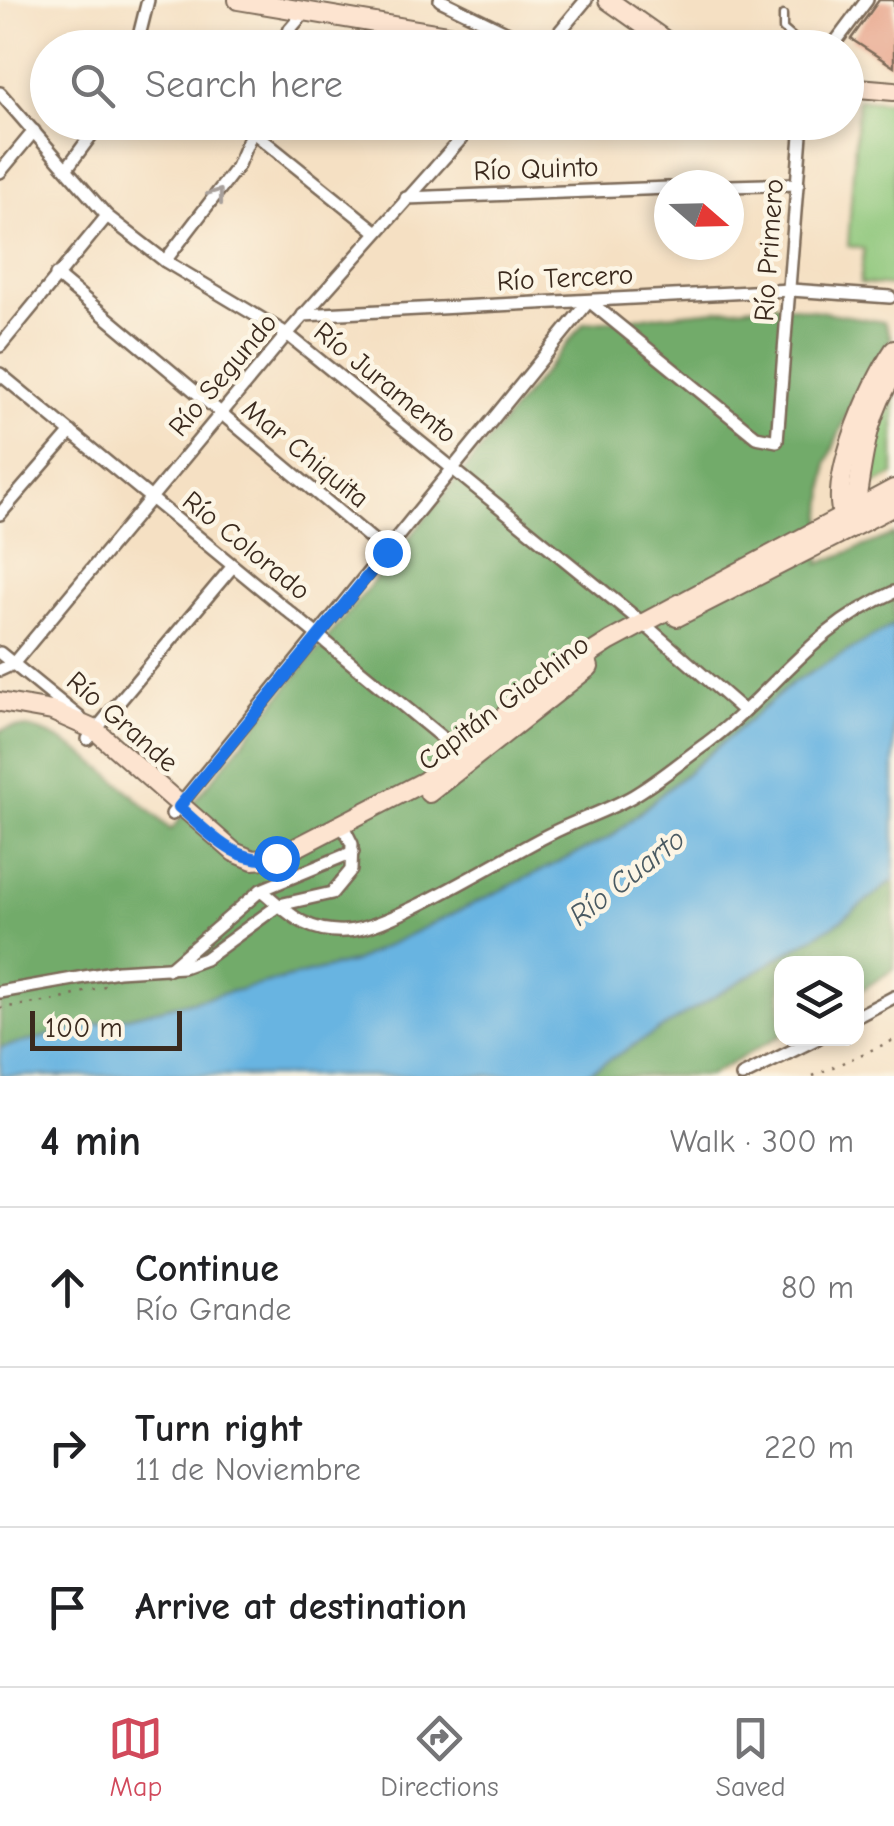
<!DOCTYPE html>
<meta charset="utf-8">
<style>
body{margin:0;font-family:"Comic Neue",sans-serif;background:#f6f6f6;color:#202124}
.controls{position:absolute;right:30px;bottom:30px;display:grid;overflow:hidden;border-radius:20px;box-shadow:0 5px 15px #0003}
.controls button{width:90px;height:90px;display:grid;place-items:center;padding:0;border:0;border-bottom:2px solid #e0e0e0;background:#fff;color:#202124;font:50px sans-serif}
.compass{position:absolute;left:654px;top:170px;width:90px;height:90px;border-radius:50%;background:#fff;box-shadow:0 5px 15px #0003;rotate:110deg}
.scale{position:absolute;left:30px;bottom:25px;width:152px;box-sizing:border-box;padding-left:10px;border:5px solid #3b2a1e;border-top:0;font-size:28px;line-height:35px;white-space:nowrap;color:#3b2a1e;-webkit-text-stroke:8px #fcf5e5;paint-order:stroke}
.stop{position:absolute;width:30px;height:30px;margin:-22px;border:8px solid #1a73e8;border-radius:50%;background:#fff}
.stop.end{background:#1a73e8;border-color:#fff;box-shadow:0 2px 10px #0008}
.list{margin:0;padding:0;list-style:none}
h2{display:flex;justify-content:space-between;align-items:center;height:130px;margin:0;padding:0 40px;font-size:42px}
h2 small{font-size:32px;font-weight:400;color:#757577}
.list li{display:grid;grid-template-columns:65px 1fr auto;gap:30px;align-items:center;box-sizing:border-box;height:160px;padding:0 40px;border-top:2px solid #e0e0e0}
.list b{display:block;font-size:38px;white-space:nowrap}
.list p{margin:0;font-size:32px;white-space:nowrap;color:#757577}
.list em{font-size:32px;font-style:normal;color:#757577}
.icon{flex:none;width:55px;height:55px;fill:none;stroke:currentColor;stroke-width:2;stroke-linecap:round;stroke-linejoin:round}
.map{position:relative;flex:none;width:894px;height:1076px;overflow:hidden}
.search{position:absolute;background:#fff;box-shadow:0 5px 15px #0003;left:30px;right:30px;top:30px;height:110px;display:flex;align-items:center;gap:25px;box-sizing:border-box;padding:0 35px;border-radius:55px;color:#757577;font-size:38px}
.sheet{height:610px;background:#fff}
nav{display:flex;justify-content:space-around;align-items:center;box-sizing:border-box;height:140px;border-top:2px solid #e0e0e0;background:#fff;font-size:28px;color:#757577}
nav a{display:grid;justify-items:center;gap:5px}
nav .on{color:#d1495b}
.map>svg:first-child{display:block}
.green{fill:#8dc67a;stroke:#64784c;stroke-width:2.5}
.forest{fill:#72ab6a;stroke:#566a44;stroke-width:2.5}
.water{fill:#67b4e1;stroke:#516f80;stroke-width:2.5}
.building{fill:#e59c82}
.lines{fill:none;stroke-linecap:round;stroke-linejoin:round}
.lane-casing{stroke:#7c6a58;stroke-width:11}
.street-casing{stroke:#7c6a58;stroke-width:16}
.secondary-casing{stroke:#7c6a58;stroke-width:22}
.path{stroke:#7c6a58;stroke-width:2.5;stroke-dasharray:2.5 8;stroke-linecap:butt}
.lane{stroke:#fff;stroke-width:6}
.street{stroke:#fff;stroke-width:11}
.secondary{stroke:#fde4d0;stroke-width:18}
.oneway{stroke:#a79f9a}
.route{stroke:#1a73e8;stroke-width:12}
.labels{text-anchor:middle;stroke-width:9;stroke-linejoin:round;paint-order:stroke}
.street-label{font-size:28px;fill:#3b2a1e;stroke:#fcf5e5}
.water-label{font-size:30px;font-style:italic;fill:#4a5a62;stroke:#fcf5e5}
</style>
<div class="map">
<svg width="894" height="1076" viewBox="0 0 894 1076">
<rect width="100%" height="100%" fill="#fcf5e5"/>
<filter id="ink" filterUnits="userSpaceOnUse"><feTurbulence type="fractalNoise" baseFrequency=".01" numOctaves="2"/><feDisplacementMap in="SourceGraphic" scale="20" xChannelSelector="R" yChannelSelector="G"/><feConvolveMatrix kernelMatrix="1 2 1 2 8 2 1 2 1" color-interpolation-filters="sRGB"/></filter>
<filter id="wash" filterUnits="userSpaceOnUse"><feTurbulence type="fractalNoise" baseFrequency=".0048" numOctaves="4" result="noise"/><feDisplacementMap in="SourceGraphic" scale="40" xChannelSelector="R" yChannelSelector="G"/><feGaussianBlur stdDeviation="2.25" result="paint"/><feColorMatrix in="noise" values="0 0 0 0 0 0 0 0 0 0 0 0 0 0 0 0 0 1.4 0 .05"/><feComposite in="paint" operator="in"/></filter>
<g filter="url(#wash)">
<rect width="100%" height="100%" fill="#f5e0c3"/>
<g class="green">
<path d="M858 99 894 103V286L860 283 864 249 848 246Z"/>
<path d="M894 396V475L862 490 868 457Z"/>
</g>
<g class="forest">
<path d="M777 304 884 322 891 338 853 400 827 463 819 564 894 534V625L793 683 611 837 353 962 0 1048V731C53 709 134 798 171 830L584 323Z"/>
<path d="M894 880V969L857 993 856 964H782L781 1035 709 1076H582L840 921Z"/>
</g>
<path class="water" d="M894 625V880L840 921 582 1076H0V1048L353 962 611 837 793 683Z"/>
<g id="blocks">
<path class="building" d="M879 0H894V67L851 39Z"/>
</g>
</g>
<g filter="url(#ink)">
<use href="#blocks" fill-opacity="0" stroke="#7c6a58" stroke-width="2.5"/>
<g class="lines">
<g class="lane-casing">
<path id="lane" d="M783 15V29L805 48"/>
</g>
<g class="street-casing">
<g id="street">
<path d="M440 0 539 48"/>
<path d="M136 48 148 0"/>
<path d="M283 48 290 29 304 13"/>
<path d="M546 48 586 0"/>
<path d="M831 48 867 0"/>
<path d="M0 93 107 216 165 261 287 334 651 630 744 711"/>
<path d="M253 132 377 232"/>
<path d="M67 168 101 122"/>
<path d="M0 172 34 131"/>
<path d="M729 186 798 184"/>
<path d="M406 198 669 188"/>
<path d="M165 261 237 167 256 122"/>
<path d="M56 275 387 552"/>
<path d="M589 301 756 437 777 441 802 122"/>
<path d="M303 315 791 290 890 297"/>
<path d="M0 346 107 216"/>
<path d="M0 374 462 754"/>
<path d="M0 514 71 432"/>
<path d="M0 653 80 718"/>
<path d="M0 670 13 664 287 334 476 122"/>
<path d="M88 739 233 566"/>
<path d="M172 814 589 301"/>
<path d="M261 890C290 914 306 933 346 931 389 930 505 856 550 834 577 820 607 811 633 796 659 781 683 760 707 743 778 689 809 630 894 592"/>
<path d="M169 969 261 890 353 852"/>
<path d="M0 992 118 971 183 967 205 959 279 905 332 893 351 870 352 844 343 826"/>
<path d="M856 1017 894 997"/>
<path d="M742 1076 818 1038"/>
</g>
</g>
<g class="secondary-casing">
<g id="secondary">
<path d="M238 0 525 48"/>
<path d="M608 0 676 48"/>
<path d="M846 87 894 91"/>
<path d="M853 519C863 467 863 420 894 374"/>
<path d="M848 526C820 493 872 382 894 350"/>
<path d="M677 617 894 506"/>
<path d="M0 702 52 711 95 730 234 852 253 860 276 858 425 781 543 684 610 641 894 489"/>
<path d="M429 793 589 667"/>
</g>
</g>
<g class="path">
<path d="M0 1008 58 1000 111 984"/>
<path d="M813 1076 894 1040"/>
</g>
<use href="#lane" class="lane"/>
<use href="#street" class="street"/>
<use href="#secondary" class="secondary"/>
</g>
<defs><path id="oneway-chevron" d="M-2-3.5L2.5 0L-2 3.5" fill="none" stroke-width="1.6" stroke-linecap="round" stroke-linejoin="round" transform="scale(2.5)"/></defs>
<use class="oneway" href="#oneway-chevron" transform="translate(217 195) rotate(-54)"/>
</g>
<g class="lines" filter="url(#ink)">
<path class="route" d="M276 858C236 866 207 831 179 807L387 552"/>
</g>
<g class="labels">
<g class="street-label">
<text transform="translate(536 168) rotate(-2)" y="10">Río Quinto</text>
<text transform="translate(768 250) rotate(-86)" y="10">Río Primero</text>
<text transform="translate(565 277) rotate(-3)" y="10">Río Tercero</text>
<text transform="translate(222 374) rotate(-50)" y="10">Río Segundo</text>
<text transform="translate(386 382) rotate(39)" y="10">Río Juramento</text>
<text transform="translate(306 453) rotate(39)" y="10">Mar Chiquita</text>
<text transform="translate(247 545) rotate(39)" y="10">Río Colorado</text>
<text transform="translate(503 702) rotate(-37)" y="10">Capitán Giachino</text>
<text transform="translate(123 721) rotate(41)" y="10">Río Grande</text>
</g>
<g class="water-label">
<text transform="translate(627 877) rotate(-38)" y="10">Río Cuarto</text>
</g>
</g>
</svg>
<div class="controls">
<button><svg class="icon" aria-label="layers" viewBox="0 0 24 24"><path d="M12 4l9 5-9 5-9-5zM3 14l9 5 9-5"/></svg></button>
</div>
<svg class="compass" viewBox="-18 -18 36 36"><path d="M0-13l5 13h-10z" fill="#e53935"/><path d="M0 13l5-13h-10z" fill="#757577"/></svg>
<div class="scale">100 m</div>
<div class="stop" style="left:276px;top:858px"></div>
<div class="stop end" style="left:387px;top:552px"></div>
<div class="search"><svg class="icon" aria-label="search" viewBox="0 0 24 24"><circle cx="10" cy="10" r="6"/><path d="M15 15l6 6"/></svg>Search here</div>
</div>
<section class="sheet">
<h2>4 min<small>Walk · 300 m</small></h2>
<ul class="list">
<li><svg class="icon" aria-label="ahead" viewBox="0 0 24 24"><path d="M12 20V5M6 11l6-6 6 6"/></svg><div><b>Continue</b><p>Río Grande</p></div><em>80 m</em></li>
<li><svg class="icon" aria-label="right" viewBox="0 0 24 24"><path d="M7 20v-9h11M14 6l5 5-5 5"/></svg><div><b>Turn right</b><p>11 de Noviembre</p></div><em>220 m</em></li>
<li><svg class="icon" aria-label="arrive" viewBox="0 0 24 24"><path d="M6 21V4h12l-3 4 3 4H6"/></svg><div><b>Arrive at destination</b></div></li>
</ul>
</section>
<nav>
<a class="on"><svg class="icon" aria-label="map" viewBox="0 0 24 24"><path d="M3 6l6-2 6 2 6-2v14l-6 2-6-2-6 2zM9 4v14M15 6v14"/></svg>Map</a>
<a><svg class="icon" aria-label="directions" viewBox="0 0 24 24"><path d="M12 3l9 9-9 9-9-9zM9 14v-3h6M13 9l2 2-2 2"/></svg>Directions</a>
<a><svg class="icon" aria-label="saved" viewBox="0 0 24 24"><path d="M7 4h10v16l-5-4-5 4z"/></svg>Saved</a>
</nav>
